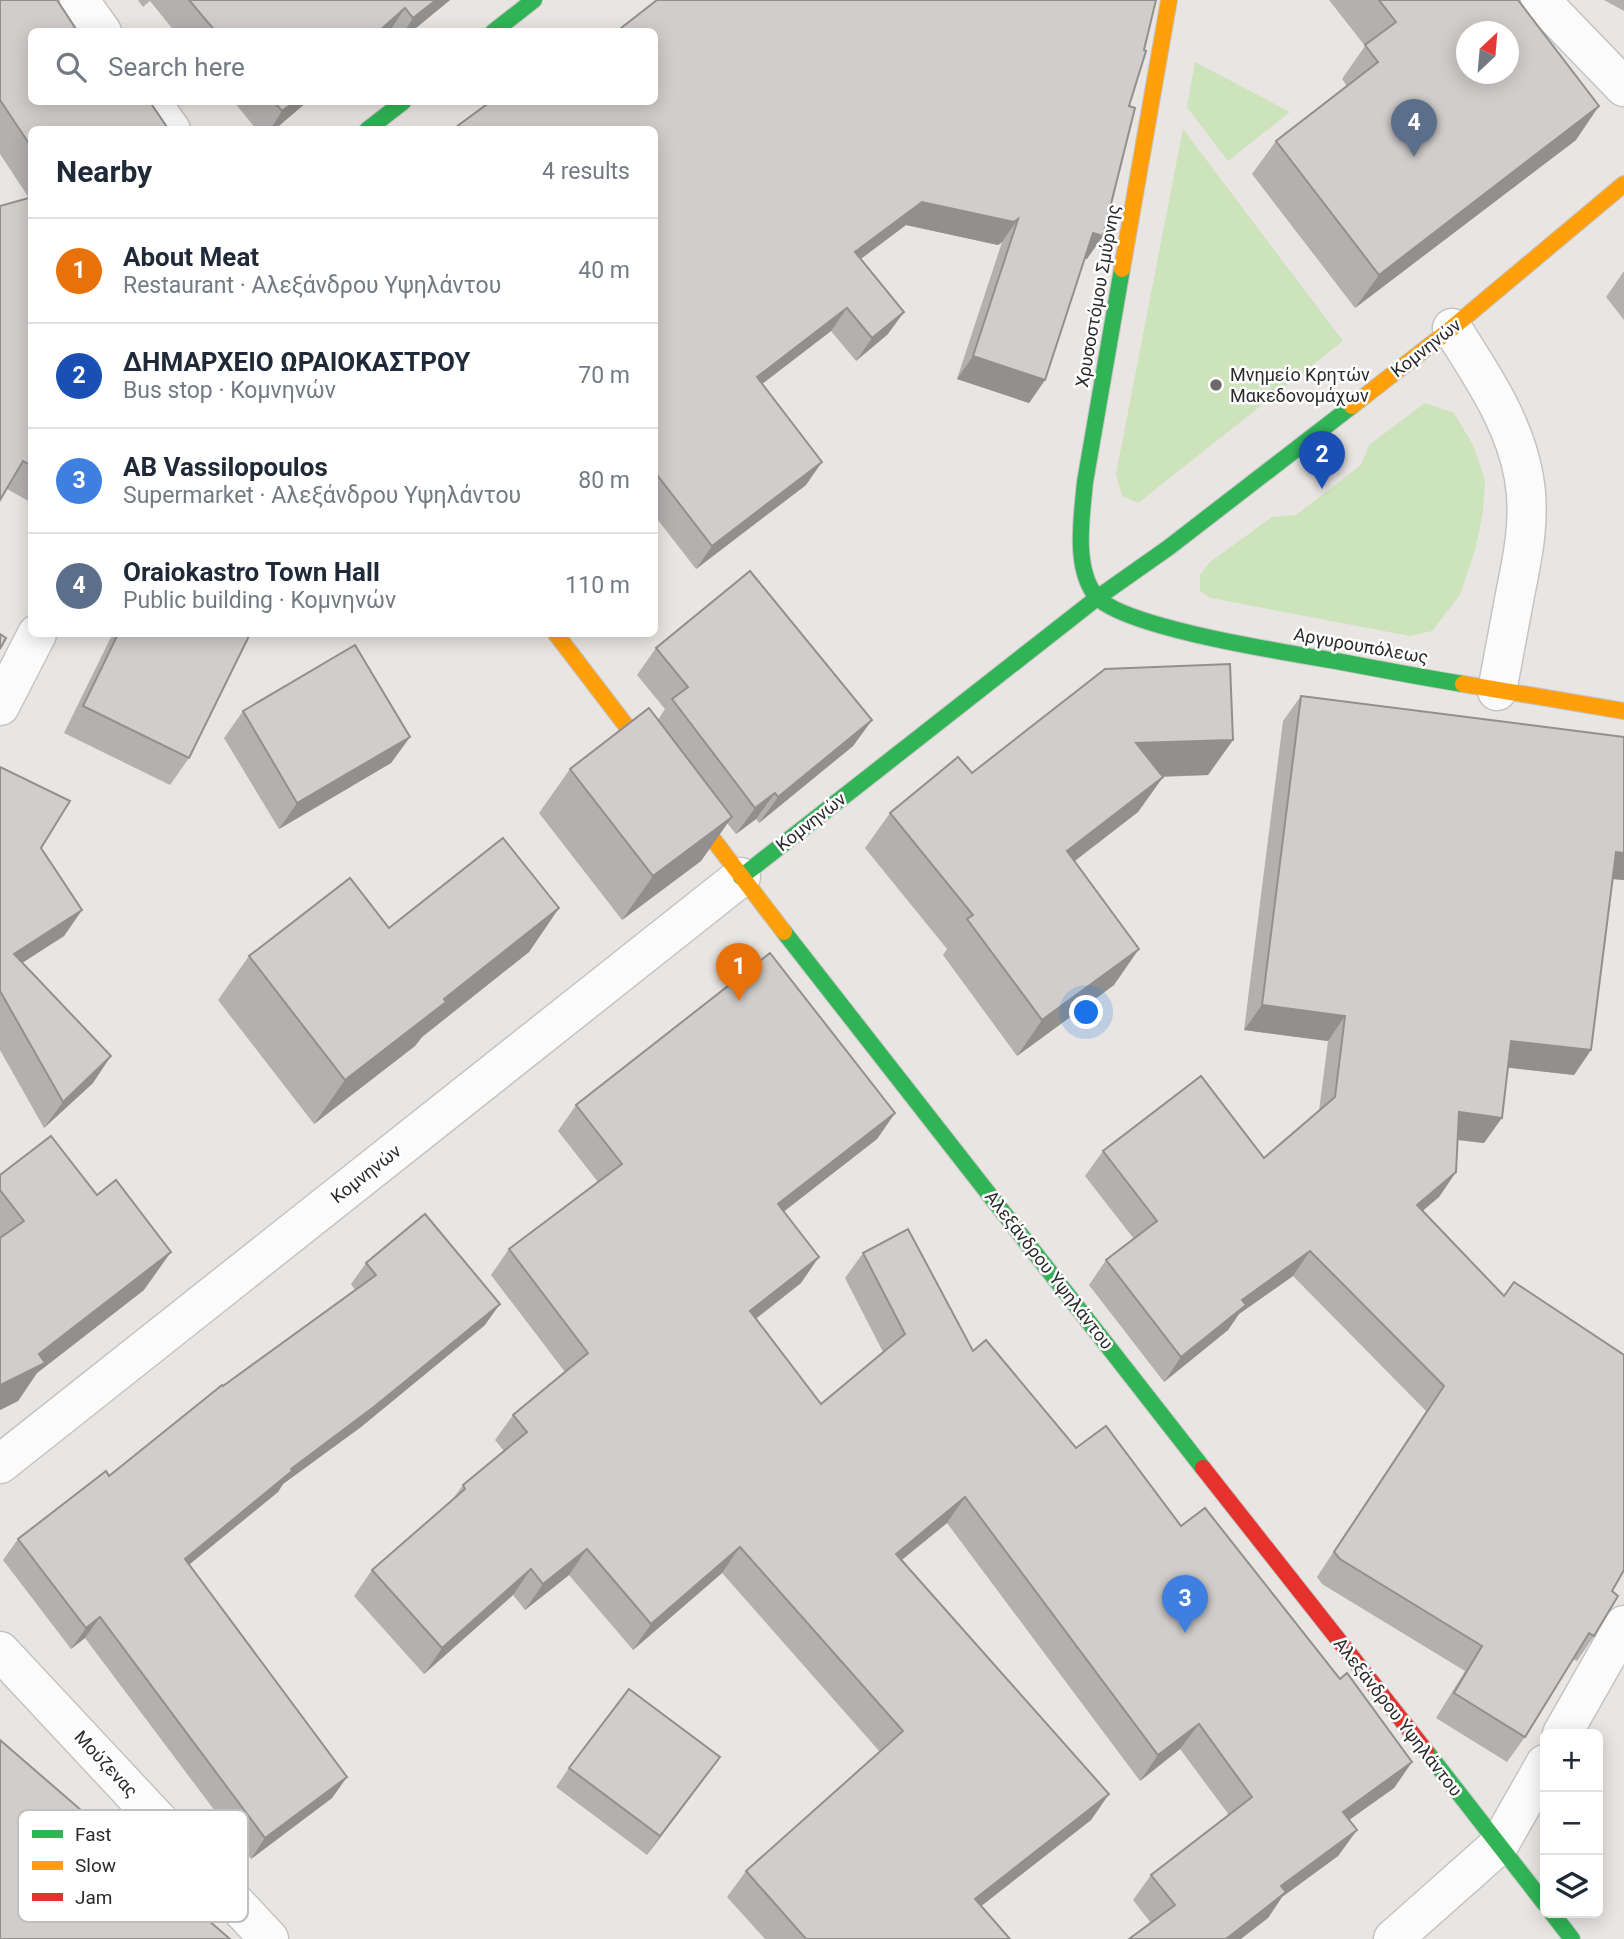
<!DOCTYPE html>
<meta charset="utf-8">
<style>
body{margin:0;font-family:Roboto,sans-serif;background:#f6f6f7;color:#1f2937}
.controls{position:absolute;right:21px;bottom:21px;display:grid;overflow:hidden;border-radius:10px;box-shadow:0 4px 18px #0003}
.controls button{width:63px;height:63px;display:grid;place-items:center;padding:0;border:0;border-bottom:2px solid #e0e1e3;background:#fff;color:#1f2937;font:35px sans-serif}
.compass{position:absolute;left:1456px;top:21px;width:63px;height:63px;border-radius:50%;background:#fff;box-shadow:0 4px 18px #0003;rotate:26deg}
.you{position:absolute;left:1087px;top:1013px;width:24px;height:24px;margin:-18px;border:5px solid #fff;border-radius:50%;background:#1a73e8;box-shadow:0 0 0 10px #1a73e833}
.badge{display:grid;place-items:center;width:46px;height:46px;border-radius:50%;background:#1a73e8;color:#fff;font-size:23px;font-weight:700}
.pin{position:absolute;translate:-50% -58px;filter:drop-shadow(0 2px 4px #0008)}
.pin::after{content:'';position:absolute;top:37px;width:24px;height:21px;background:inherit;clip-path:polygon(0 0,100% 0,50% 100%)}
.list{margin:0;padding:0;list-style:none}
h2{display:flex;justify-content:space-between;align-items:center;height:91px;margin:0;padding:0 28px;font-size:30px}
h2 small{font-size:23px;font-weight:400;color:#747a83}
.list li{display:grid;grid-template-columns:46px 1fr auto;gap:21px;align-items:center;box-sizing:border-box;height:105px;padding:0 28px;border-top:2px solid #e0e1e3}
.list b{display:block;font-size:26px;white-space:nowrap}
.list p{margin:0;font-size:23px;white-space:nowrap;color:#747a83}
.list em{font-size:23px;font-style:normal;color:#747a83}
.icon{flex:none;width:38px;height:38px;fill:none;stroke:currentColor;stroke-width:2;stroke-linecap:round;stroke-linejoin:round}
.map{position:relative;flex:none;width:1624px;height:1939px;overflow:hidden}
.search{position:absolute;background:#fff;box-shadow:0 4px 18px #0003;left:28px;top:28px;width:630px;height:77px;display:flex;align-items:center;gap:18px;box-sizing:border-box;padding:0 24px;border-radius:10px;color:#747a83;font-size:26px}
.panel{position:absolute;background:#fff;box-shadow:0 4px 18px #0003;left:28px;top:126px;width:630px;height:511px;border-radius:10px}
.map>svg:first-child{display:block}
.green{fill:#cce3bc}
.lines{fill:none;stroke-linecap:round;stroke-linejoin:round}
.street-casing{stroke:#c4c4c4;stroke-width:41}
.fast-casing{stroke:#c4c4c4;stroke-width:18}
.slow-casing{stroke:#c4c4c4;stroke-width:18}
.jam-casing{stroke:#c4c4c4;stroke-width:18}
.street{stroke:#fcfbfb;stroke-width:38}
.fast{stroke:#30b455;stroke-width:16}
.slow{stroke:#ff9f0a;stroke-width:16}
.jam{stroke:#e5322d;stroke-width:16}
.wall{fill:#b3b0af}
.shaded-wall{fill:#92908e}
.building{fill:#d0cdcb;stroke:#92908e;stroke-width:2;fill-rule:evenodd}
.poi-dot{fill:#6d6c6b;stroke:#fff;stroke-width:2.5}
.labels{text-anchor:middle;stroke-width:5;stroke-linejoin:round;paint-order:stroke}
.street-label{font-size:18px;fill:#2b2b2b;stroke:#fff}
.poi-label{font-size:18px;fill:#2b2b2b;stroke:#fff;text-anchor:start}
.key{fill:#fff;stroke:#bfbfbf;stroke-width:2}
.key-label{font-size:19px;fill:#2b2b2b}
</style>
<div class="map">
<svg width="1624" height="1939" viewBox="0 0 1624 1939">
<rect width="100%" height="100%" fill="#e8e5e2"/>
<g class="green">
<path d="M1195 62 1290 112 1228 161 1187 107Z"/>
<path d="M1183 129 1343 341 1138 503 1122 496 1116 474Z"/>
<path d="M1425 403 1454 413 1473 445 1485 480 1483 512 1475 550 1460 595 1432 631 1410 636 1211 598 1200 591V575L1210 562 1272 517 1296 515 1361 465 1369 445Z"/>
</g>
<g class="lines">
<g class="street-casing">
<g id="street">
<path d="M79 0 102 32"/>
<path d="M1540 0 1624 87"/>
<path d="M151 102 171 130"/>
<path d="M1452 328C1481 374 1515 423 1524 478 1531 517 1523 556 1515 595 1509 627 1503 659 1497 691"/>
<path d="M0 706 37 634"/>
<path d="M0 1464 741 877"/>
<path d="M0 1651 269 1939"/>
<path d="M1562 1734 1624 1625"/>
<path d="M1393 1939 1499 1845 1545 1764"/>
</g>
</g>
<g class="fast-casing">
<g id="fast">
<path d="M493 32 534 0"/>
<path d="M367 130 403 102"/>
<path d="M1122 269 1085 482C1082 515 1073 568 1096 596 1123 628 1290 653 1336 661 1378 669 1420 677 1463 684"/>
<path d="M741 877 1097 598 1168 548 1352 406"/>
<path d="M784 932 1203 1468"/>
<path d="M1426 1751 1545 1904"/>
<path d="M1552 1913 1572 1939"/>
</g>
</g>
<g class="slow-casing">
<g id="slow">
<path d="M1122 269 1169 0"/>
<path d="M1352 406 1452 328 1624 184"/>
<path d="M556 634 784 932"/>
<path d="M1463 684 1624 711"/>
</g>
</g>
<g class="jam-casing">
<path id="jam" d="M1203 1468 1426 1751"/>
</g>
<use href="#street" class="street"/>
<use href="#fast" class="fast"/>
<use href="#slow" class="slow"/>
<use href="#jam" class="jam"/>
</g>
<g class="wall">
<path d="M0 0 32 130V503L7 489 29 198 0 154Z"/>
<path d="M138 0H450L411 32H175L150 1 143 7Z"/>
<path d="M1329 0H1518L1576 140 1355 308 1252 174 1276 141 1347 86 1342 79 1365 46Z"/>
<path d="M1604 0H1624V11Z"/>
<path d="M234 102H307L274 130H257Z"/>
<path d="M1129 106 1087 259 1085 258 1045 380 1029 403 957 379 1002 242 998 245 906 225 861 259 888 334 856 361 831 331 762 384 806 485 696 569 654 515V130Z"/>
<path d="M1624 271V320L1606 297Z"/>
<path d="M114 634H250L189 758 170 785 64 733 110 639Z"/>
<path d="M656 648 872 720 853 746 759 823 756 819 736 834 727 823 701 861 622 920 539 813 570 769 658 720 665 709 637 675Z"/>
<path d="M1301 696 1624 737V880L1613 879 1591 1050 1574 1075 1508 1067 1484 1143 1458 1140 1456 1172 1439 1197 1422 1211 1612 1591 1594 1636 1577 1661 1573 1659 1525 1737 1507 1762 1436 1718 1465 1671 1322 1584 1317 1577 1426 1411 1293 1276 1239 1314 1228 1330 1164 1382 1089 1285 1106 1260 1134 1239 1085 1176 1103 1151 1264 1158 1319 1111 1328 1041 1244 1030 1283 721Z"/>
<path d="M243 711 410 737 391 763 279 829 224 738Z"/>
<path d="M1233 740 1208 775 1163 777 1138 812 1075 861 1114 985 1017 1056 943 955 947 949 865 848 890 813 972 773Z"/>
<path d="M0 767 41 848 82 910 64 936 22 963 93 1083 44 1128 0 1050Z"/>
<path d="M559 908 529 952 422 1037 415 1046 314 1124 218 1000 249 956 389 928Z"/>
<path d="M576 1105 895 1113 877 1139 783 1212 801 1283 756 1319 821 1404 883 1352 845 1278 863 1253 973 1351 1076 1448 1181 1526 1340 1679 1412 1762 1394 1788 1349 1820 1357 1830 1338 1856 1282 1897 1268 1918 1151 1923 1133 1900 1151 1875 1229 1815 1180 1749 1140 1781 947 1523 902 1560 1109 1794 1091 1820 981 1906 1010 1939H765L727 1897 746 1871 880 1752 722 1573 633 1650 569 1575 525 1610 513 1595 424 1674 354 1596 372 1570 452 1500 463 1485 504 1451 495 1440 513 1415 565 1372 491 1275 509 1249 598 1182 558 1131Z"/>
<path d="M0 1175 144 1290 37 1373 18 1401 0 1410Z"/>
<path d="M366 1263 485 1325 361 1427 283 1484 278 1492 189 1565 347 1777 332 1798 251 1859 85 1638 71 1649 3 1560 18 1539 109 1476 223 1386 355 1290 351 1284Z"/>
<path d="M720 1757 647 1855 556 1787 569 1768Z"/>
</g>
<g class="shaded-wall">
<path d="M436 0H450L411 32H404L413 18Z"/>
<path d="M405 8 389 32H378Z"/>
<path d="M294 102H307L274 130H270L282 111Z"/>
<path d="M1599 106 1576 140 1355 308 1379 275Z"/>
<path d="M922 202 1018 219 1002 242 998 245 906 225 839 275 855 252Z"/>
<path d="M1093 233 1103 236 1087 259 1077 256Z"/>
<path d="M847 308 831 331 741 400 757 377Z"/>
<path d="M904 312 888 334 856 361 872 338Z"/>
<path d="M973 356 1045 380 1029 403 957 379Z"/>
<path d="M822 462 806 485 696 569 712 546Z"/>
<path d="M872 720 853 746 759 823 778 797Z"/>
<path d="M410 737 391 763 279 829 297 803Z"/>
<path d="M1233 740 1208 775 1111 778 1136 743Z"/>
<path d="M1163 777 1138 812 1042 886 1067 851Z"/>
<path d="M775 793 756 819 736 834 755 808Z"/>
<path d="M732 817 701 861 622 920 653 876Z"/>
<path d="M1616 852 1624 853V880L1599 878Z"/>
<path d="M559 908 529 952 422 1037 415 1046 314 1124 345 1080 444 999Z"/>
<path d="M82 910 64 936 0 977 14 954Z"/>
<path d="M1139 949 1114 985 1017 1056 1042 1020Z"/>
<path d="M1262 1005 1345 1016 1328 1041 1244 1030Z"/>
<path d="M1511 1041 1591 1050 1574 1075 1493 1066Z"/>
<path d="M111 1056 93 1083 44 1128 63 1102Z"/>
<path d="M1459 1112 1502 1118 1484 1143 1441 1138Z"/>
<path d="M895 1113 877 1139 760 1230 778 1204Z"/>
<path d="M1456 1172 1439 1197 1399 1231 1417 1205Z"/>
<path d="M1310 1251 1293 1276 1239 1314 1228 1330 1164 1382 1181 1357 1242 1300Z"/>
<path d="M171 1252 144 1290 37 1373 18 1401 0 1410V1385Z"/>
<path d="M819 1257 801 1283 732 1337 750 1311Z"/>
<path d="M500 1304 485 1325 361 1427 283 1484 278 1492 170 1580 185 1559 291 1469Z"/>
<path d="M965 1497 947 1523 878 1579 896 1554Z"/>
<path d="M740 1547 722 1573 633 1650 651 1624Z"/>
<path d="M587 1549 569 1575 525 1610 543 1584Z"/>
<path d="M531 1569 513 1595 424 1674 442 1648Z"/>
<path d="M100 1617 85 1638 71 1649 86 1628Z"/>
<path d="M1199 1724 1180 1749 1140 1781 1158 1755Z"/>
<path d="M720 1757 707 1775 647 1855 660 1836Z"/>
<path d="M1412 1762 1394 1788 1325 1837 1343 1812Z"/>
<path d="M347 1777 332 1798 251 1859 265 1838Z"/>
<path d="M1109 1794 1091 1820 957 1925 975 1899Z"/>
<path d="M1357 1830 1338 1856 1282 1897 1268 1918 1241 1939H1226L1281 1886Z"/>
</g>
<g class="building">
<path d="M0 0H57L78 32H32V102H150L169 130H32V148L0 100Z"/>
<path d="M189 0H436L413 18 405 8 378 32H216Z"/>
<path d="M657 0H1156L1144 50 1146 51 1129 106 1135 108 1103 236 1093 233 1045 380 973 356 1018 219 1014 222 922 202 855 252 904 312 872 338 847 308 757 377 822 462 712 546 654 471V130H452L490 102H654V32H616Z"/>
<path d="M1379 0H1518L1599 106 1379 275 1276 141 1378 62 1365 45 1396 22ZM1466 32H1508V74H1466Z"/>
<path d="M274 102H294L282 111Z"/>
<path d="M32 197V466L23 461 0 500V206Z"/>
<path d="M750 571 872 720 778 797 775 793 755 808 672 699 688 687 656 648Z"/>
<path d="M0 634 6 638 0 649Z"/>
<path d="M118 634H250L189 758 83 706Z"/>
<path d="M355 645 410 737 297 803 243 711Z"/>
<path d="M1230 664 1233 740 1136 743 1163 777 1067 851 1139 949 1042 1020 967 919 973 915 890 813 958 757 972 773 1105 669Z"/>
<path d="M1301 696 1624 737V853L1616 852 1591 1050 1511 1041 1502 1118 1459 1112 1456 1172 1417 1205 1504 1296 1514 1282 1624 1355V1570L1612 1591 1618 1596 1594 1636 1589 1633 1525 1737 1454 1693 1482 1646 1340 1559 1334 1552 1444 1386 1310 1251 1242 1300 1246 1305 1181 1357 1106 1260 1157 1221 1103 1151 1201 1076 1264 1158 1335 1097 1345 1016 1262 1005Z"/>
<path d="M649 708 732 817 653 876 570 769Z"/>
<path d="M0 767 70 801 41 848 82 910 14 954 111 1056 63 1102 0 991Z"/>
<path d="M503 838 559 908 444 999 446 1002 345 1080 249 956 350 878 389 928Z"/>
<path d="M770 953 895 1113 778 1204 819 1257 750 1311 821 1404 905 1334 863 1253 908 1229 973 1351 986 1340 1076 1448 1106 1426 1181 1526 1205 1508 1340 1679 1347 1673 1412 1762 1343 1812 1357 1830 1281 1886 1286 1892 1226 1939H1129L1175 1905 1151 1875 1252 1797 1199 1724 1158 1755 965 1497 896 1554 1109 1794 975 1899 1010 1939H806L746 1871 903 1731 740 1547 651 1624 587 1549 543 1584 531 1569 442 1648 372 1570 465 1489 463 1485 527 1432 513 1415 588 1353 509 1249 622 1164 576 1105Z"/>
<path d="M51 1136 97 1195 116 1180 171 1252 39 1354 45 1363 0 1385V1238L24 1221 0 1190V1175Z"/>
<path d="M425 1214 500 1304 375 1406 291 1469 292 1471 185 1559 347 1777 265 1838 100 1617 86 1628 18 1539 106 1471 109 1476 222 1385 223 1386 376 1275 366 1263Z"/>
<path d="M629 1689 720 1757 660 1836 569 1768Z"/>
<path d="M0 1740 230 1939H0Z"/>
</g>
<circle class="poi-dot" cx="1216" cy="385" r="7"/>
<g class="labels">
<g class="street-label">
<text transform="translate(1098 296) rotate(-80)" y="6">Χρυσοστόμου Σμύρνης</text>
<text transform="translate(1426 348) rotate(-38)" y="6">Κομνηνών</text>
<text transform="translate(1361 646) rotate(10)" y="6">Αργυρουπόλεως</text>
<text transform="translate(811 822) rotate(-38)" y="6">Κομνηνών</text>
<text transform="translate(366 1174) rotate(-38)" y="6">Κομνηνών</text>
<text transform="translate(1049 1270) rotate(52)" y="6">Αλεξάνδρου Υψηλάντου</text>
<text transform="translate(1398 1717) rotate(52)" y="6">Αλεξάνδρου Υψηλάντου</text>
<text transform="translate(106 1764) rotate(47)" y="6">Μούζενας</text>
</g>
<g class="poi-label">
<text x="1230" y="381">Μνημείο Κρητών<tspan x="1230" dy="21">Μακεδονομάχων</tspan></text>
</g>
</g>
<rect x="18" y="1810" width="230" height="112" rx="10" class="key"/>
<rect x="32" y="1830" width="31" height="8" fill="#30b455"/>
<rect x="32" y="1861" width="31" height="9" fill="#ff9f0a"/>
<rect x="32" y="1893" width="31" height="8" fill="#e5322d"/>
<g class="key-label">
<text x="75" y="1841">Fast</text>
<text x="75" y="1872">Slow</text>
<text x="75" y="1904">Jam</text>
</g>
</svg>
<div class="controls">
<button>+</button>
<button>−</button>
<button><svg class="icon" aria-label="layers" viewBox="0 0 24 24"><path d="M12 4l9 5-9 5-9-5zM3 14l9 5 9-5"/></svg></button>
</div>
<svg class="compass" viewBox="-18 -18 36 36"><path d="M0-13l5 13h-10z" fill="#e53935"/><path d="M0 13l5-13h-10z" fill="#747a83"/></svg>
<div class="you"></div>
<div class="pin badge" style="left:739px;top:1001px;background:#e8710a">1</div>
<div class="pin badge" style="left:1322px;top:489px;background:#1a4fb4">2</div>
<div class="pin badge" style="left:1185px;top:1633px;background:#3f7fe0">3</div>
<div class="pin badge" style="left:1414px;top:157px;background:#5c6f8a">4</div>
<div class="search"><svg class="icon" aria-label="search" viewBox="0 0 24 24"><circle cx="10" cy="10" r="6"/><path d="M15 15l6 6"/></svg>Search here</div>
<section class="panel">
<h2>Nearby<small>4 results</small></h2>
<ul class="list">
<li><span class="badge" style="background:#e8710a">1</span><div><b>About Meat</b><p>Restaurant · Αλεξάνδρου Υψηλάντου</p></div><em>40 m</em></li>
<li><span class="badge" style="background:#1a4fb4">2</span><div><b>ΔΗΜΑΡΧΕΙΟ ΩΡΑΙΟΚΑΣΤΡΟΥ</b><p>Bus stop · Κομνηνών</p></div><em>70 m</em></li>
<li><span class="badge" style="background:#3f7fe0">3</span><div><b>AB Vassilopoulos</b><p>Supermarket · Αλεξάνδρου Υψηλάντου</p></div><em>80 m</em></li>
<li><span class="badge" style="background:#5c6f8a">4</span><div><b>Oraiokastro Town Hall</b><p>Public building · Κομνηνών</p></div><em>110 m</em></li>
</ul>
</section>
</div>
